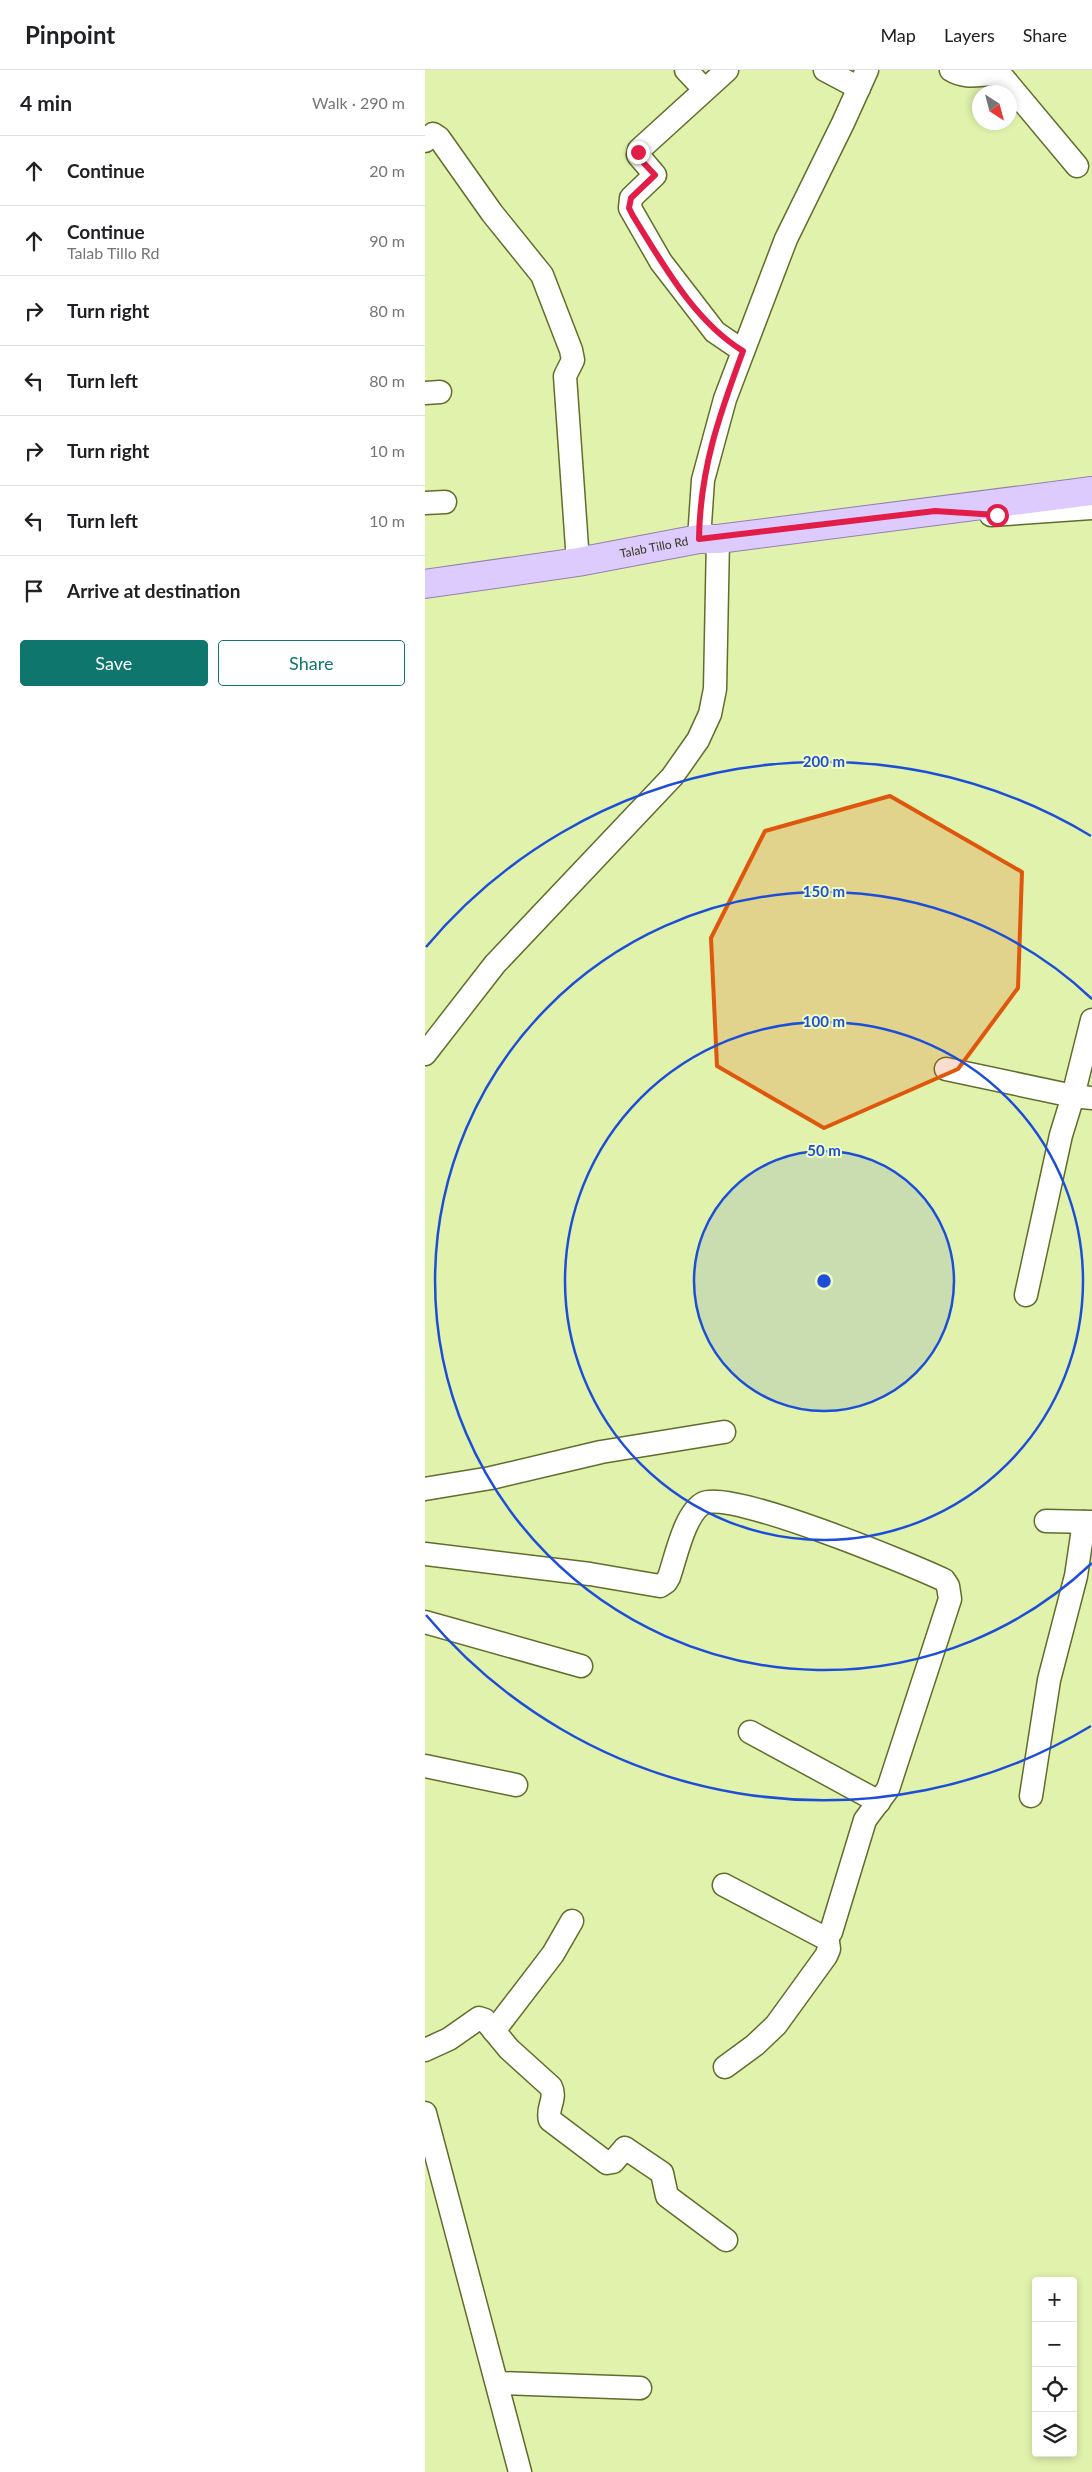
<!DOCTYPE html>
<meta charset="utf-8">
<style>
body{margin:0;font-family:Lato,sans-serif;background:#f2f2f2;color:#202124}
.controls{position:absolute;right:15px;bottom:15px;display:grid;overflow:hidden;border-radius:5px;box-shadow:0 2px 8px #0003}
.controls button{width:45px;height:45px;display:grid;place-items:center;padding:0;border:0;border-bottom:1px solid #e0e0e0;background:#fff;color:#202124;font:25px sans-serif}
.compass{position:absolute;left:547px;top:15px;width:45px;height:45px;border-radius:50%;background:#fff;box-shadow:0 2px 8px #0003;rotate:144deg}
.stop{position:absolute;width:15px;height:15px;margin:-11px;border:4px solid #e11d48;border-radius:50%;background:#fff}
.stop.end{background:#e11d48;border-color:#fff;box-shadow:0 1px 5px #0008}
.list{margin:0;padding:0;list-style:none}
h2{display:flex;justify-content:space-between;align-items:center;height:65px;margin:0;padding:0 20px;font-size:21px}
h2 small{font-size:16px;font-weight:400;color:#757577}
.list li{display:grid;grid-template-columns:32px 1fr auto;gap:15px;align-items:center;box-sizing:border-box;height:70px;padding:0 20px;border-top:1px solid #e0e0e0}
.list b{display:block;font-size:19px;white-space:nowrap}
.list p{margin:0;font-size:16px;white-space:nowrap;color:#757577}
.list em{font-size:16px;font-style:normal;color:#757577}
.actions{display:flex;gap:10px;padding:15px 20px}
.actions a{flex:1;padding:11px 0;border:1px solid #0f766e;border-radius:5px;text-align:center;font-size:18px;color:#0f766e}
.actions .main{background:#0f766e;color:#fff}
.icon{flex:none;width:28px;height:28px;fill:none;stroke:currentColor;stroke-width:2;stroke-linecap:round;stroke-linejoin:round}
.map{position:relative;flex:none;width:667px;height:2402px;overflow:hidden}
header{display:flex;align-items:center;gap:30px;box-sizing:border-box;height:70px;padding:0 25px;background:#fff;border-bottom:1px solid #e0e0e0}
header strong{font-size:24px}
nav{display:flex;gap:28px;margin-inline-start:auto;font-size:18px}
main{display:flex}
aside{flex:1;background:#fff}
.map>svg:first-child{display:block}
.lines{fill:none;stroke-linecap:round;stroke-linejoin:round}
.minor-casing{stroke:#606d2b;stroke-width:25}
.major-casing{stroke:#9281ad;stroke-width:30}
.minor{stroke:#fff;stroke-width:22}
.major{stroke:#ddcbfd;stroke-width:28}
.route{stroke:#e11d48;stroke-width:6}
.marked{fill:#df570d;fill-opacity:0.2;stroke:#df570d;stroke-width:4;stroke-linejoin:round}
.ring{fill:none;stroke:#1d4ed8;stroke-width:2.5}
.labels{text-anchor:middle;stroke-width:4;stroke-linejoin:round;paint-order:stroke}
.street-label{font-size:12px;fill:#31371b;stroke:#f0fec6}
.centre{fill:#1d4ed8;stroke:#f0fec6;stroke-width:2.5}
.ring-label{font-size:15px;text-anchor:middle;font-weight:bold;fill:#1d4ed8;stroke:#f0fec6;stroke-width:4;stroke-linejoin:round;paint-order:stroke}
</style>
<header>
<strong>Pinpoint</strong>
<nav><a>Map</a><a>Layers</a><a>Share</a></nav>
</header>
<main>
<aside>
<h2>4 min<small>Walk · 290 m</small></h2>
<ul class="list">
<li><svg class="icon" aria-label="ahead" viewBox="0 0 24 24"><path d="M12 20V5M6 11l6-6 6 6"/></svg><div><b>Continue</b></div><em>20 m</em></li>
<li><svg class="icon" aria-label="ahead" viewBox="0 0 24 24"><path d="M12 20V5M6 11l6-6 6 6"/></svg><div><b>Continue</b><p>Talab Tillo Rd</p></div><em>90 m</em></li>
<li><svg class="icon" aria-label="right" viewBox="0 0 24 24"><path d="M7 20v-9h11M14 6l5 5-5 5"/></svg><div><b>Turn right</b></div><em>80 m</em></li>
<li><svg class="icon" aria-label="left" viewBox="0 0 24 24"><path d="M17 20v-9H6M10 6l-5 5 5 5"/></svg><div><b>Turn left</b></div><em>80 m</em></li>
<li><svg class="icon" aria-label="right" viewBox="0 0 24 24"><path d="M7 20v-9h11M14 6l5 5-5 5"/></svg><div><b>Turn right</b></div><em>10 m</em></li>
<li><svg class="icon" aria-label="left" viewBox="0 0 24 24"><path d="M17 20v-9H6M10 6l-5 5 5 5"/></svg><div><b>Turn left</b></div><em>10 m</em></li>
<li><svg class="icon" aria-label="arrive" viewBox="0 0 24 24"><path d="M6 21V4h12l-3 4 3 4H6"/></svg><div><b>Arrive at destination</b></div></li>
</ul>
<div class="actions"><a class="main">Save</a><a>Share</a></div>
</aside>
<div class="map">
<svg width="667" height="2402" viewBox="0 0 667 2402">
<rect width="100%" height="100%" fill="#e1f2ac"/>
<g class="lines">
<g class="minor-casing">
<g id="minor">
<path d="M261 0 279 19"/>
<path d="M302 0 214 80 213 85 230 105 206 128 205 138 236 192 290 262 318 281"/>
<path d="M400 0 434 18"/>
<path d="M526 0C542 10 557 3 575 4L652 96"/>
<path d="M0 71 8 64 14 68 67 143 117 205 146 280 148 290 140 306 153 492"/>
<path d="M0 323 15 322"/>
<path d="M0 433 20 432"/>
<path d="M566 445 667 438"/>
<path d="M274 469 278 410 300 329 361 169 418 53 442 0"/>
<path d="M0 984 70 894 247 707 273 670 285 644 290 619 293 469"/>
<path d="M521 999 648 1026 667 1028"/>
<path d="M601 1225 636 1065 648 1026 667 950"/>
<path d="M0 1419 66 1408 176 1382 299 1362"/>
<path d="M621 1451 667 1452"/>
<path d="M0 1484 165 1504 235 1516 241 1512 244 1507C251 1487 260 1442 279 1433 306 1420 485 1494 519 1510L523 1516 525 1529 463 1719 440 1750 406 1862 396 1866 299 1815"/>
<path d="M0 1552 156 1596"/>
<path d="M325 1662 454 1732"/>
<path d="M0 1696 91 1715"/>
<path d="M606 1726 624 1610 651 1506 659 1452"/>
<path d="M69 1961 128 1884 147 1851"/>
<path d="M0 1980 24 1969 54 1948 60 1950 84 1979 126 2017C132 2029 121 2038 125 2050L182 2093 188 2092 200 2078 237 2103 242 2126 301 2170"/>
<path d="M300 1997 330 1975 351 1955 401 1886 404 1879 402 1865"/>
<path d="M0 2043 95 2402"/>
<path d="M73 2313 215 2318"/>
</g>
</g>
<g class="major-casing">
<g id="major">
<path id="s1" d="M0 514 153 492 274 469H293L667 421"/>
</g>
</g>
<use href="#minor" class="minor"/>
<use href="#major" class="major"/>
</g>
<g class="lines">
<path class="route" d="M213 82 216 90 230 105 206 128 204 138 208 146C238 194 269 251 318 281 294 346 275 399 274 469L510 441 572 445"/>
</g>
<path class="marked" d="M465 726 597 802 593 918 533 999 399 1058 292 996 286 868 340 761Z"/>
<circle cx="399" cy="1211" r="130" fill="#1d4ed8" fill-opacity=".12"/>
<g class="ring">
<circle cx="399" cy="1211" r="130"/>
<circle cx="399" cy="1211" r="259"/>
<path d="M667 1493A389 389 0 1 1 667 929"/>
<path d="M666 1656A519 519 0 0 1 1 1545M1 877A519 519 0 0 1 666 766"/>
</g>
<g class="labels">
<g class="street-label">
<text dy="4" stroke="none"><textPath href="#s1" startOffset="232">Talab Tillo Rd</textPath></text>
</g>
</g>
<circle cx="399" cy="1211" r="8" class="centre"/>
<g class="ring-label">
<text x="399" y="697">200 m</text>
<text x="399" y="827">150 m</text>
<text x="399" y="957">100 m</text>
<text x="399" y="1086">50 m</text>
</g>
</svg>
<div class="controls">
<button>+</button>
<button>−</button>
<button><svg class="icon" aria-label="locate" viewBox="0 0 24 24"><circle cx="12" cy="12" r="6"/><path d="M12 2v4M12 18v4M2 12h4M18 12h4"/></svg></button>
<button><svg class="icon" aria-label="layers" viewBox="0 0 24 24"><path d="M12 4l9 5-9 5-9-5zM3 14l9 5 9-5"/></svg></button>
</div>
<svg class="compass" viewBox="-18 -18 36 36"><path d="M0-13l5 13h-10z" fill="#e53935"/><path d="M0 13l5-13h-10z" fill="#757577"/></svg>
<div class="stop" style="left:572px;top:445px"></div>
<div class="stop end" style="left:213px;top:82px"></div>
</div>
</main>
